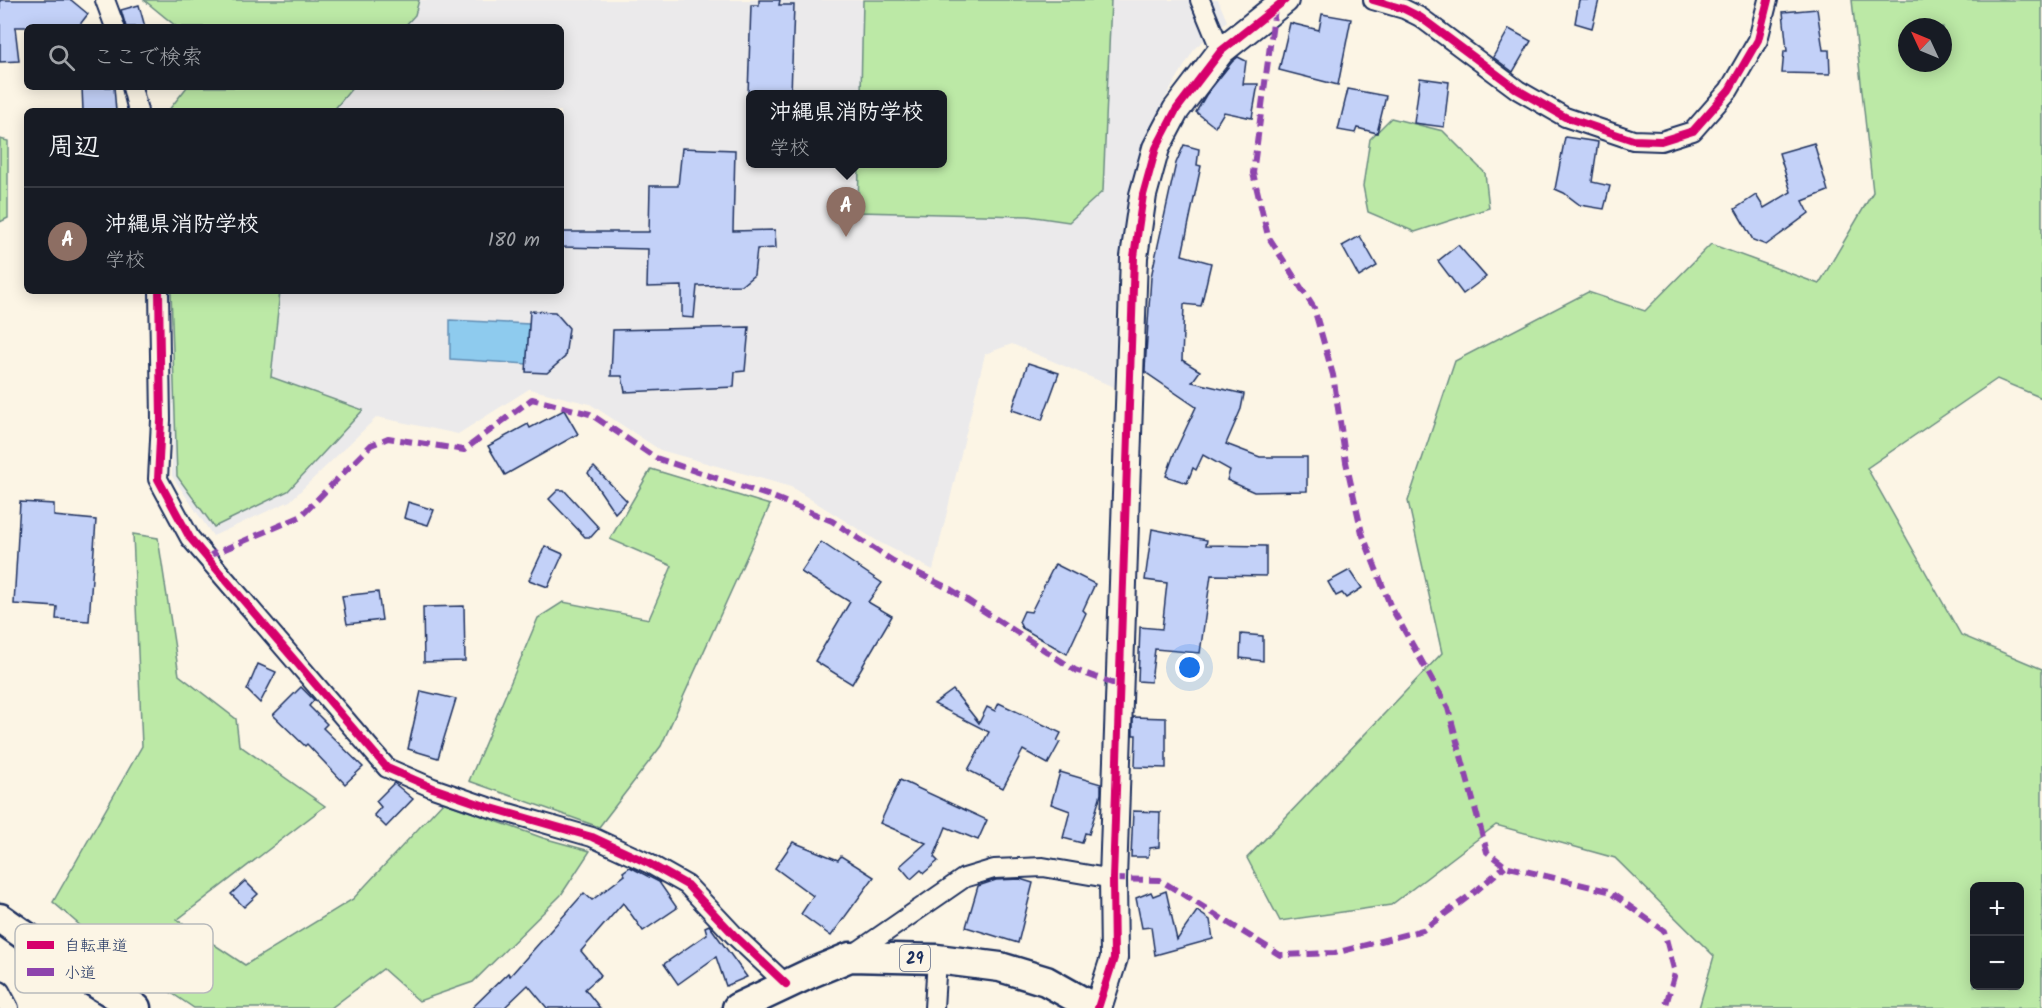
<!DOCTYPE html>
<html lang="ja">
<meta charset="utf-8">
<style>
body{margin:0;font-family:Kalam,"Klee One",sans-serif;background:#20242c;color:#f1f3f6}
.controls{position:absolute;right:18px;bottom:18px;display:grid;overflow:hidden;border-radius:9px;box-shadow:0 3px 15px #0003}
.controls button{width:54px;height:54px;display:grid;place-items:center;padding:0;border:0;border-bottom:2px solid #363941;background:#171b24;color:#f1f3f6;font:30px sans-serif}
.compass{position:absolute;left:1898px;top:18px;width:54px;height:54px;border-radius:50%;background:#171b24;box-shadow:0 3px 15px #0003;rotate:314deg}
.you{position:absolute;left:1190px;top:668px;width:21px;height:21px;margin:-15px;border:4px solid #fff;border-radius:50%;background:#1a73e8;box-shadow:0 0 0 9px #1a73e833}
.badge{display:grid;place-items:center;width:39px;height:39px;border-radius:50%;background:#1f6fb2;color:#fff;font-size:20px;font-weight:700}
.pin{position:absolute;translate:-50% -50px;filter:drop-shadow(0 2px 3px #0008)}
.pin::after{content:'';position:absolute;top:32px;width:21px;height:18px;background:inherit;clip-path:polygon(0 0,100% 0,50% 100%)}
.popup{position:absolute;left:746px;top:90px;width:201px;height:78px;box-sizing:border-box;display:grid;place-content:center;border-radius:9px;background:#171b24;filter:drop-shadow(0 2px 4px #0005);font-size:20px;white-space:nowrap;color:#9ea1a6}
.popup b{font-size:22px;color:#f1f3f6}
.popup::after{content:'';position:absolute;left:50%;top:100%;margin-left:-12px;border:12px solid transparent;border-top-color:#171b24}
.list{margin:0;padding:0;list-style:none}
h2{display:flex;justify-content:space-between;align-items:center;height:78px;margin:0;padding:0 24px;font-size:26px}
h2 small{font-size:20px;font-weight:400;color:#9ea1a6}
.list li{display:grid;grid-template-columns:39px 1fr auto;gap:18px;align-items:center;box-sizing:border-box;height:108px;padding:0 24px;border-top:2px solid #363941}
.list b{display:block;font-size:22px;white-space:nowrap}
.list p{margin:0;font-size:20px;white-space:nowrap;color:#9ea1a6}
.list em{font-size:20px;font-style:normal;color:#9ea1a6}
.icon{flex:none;width:33px;height:33px;fill:none;stroke:currentColor;stroke-width:2;stroke-linecap:round;stroke-linejoin:round}
.map{position:relative;flex:none;width:2042px;height:1008px;overflow:hidden}
.search{position:absolute;background:#171b24;box-shadow:0 3px 15px #0003;left:24px;top:24px;width:540px;height:66px;display:flex;align-items:center;gap:15px;box-sizing:border-box;padding:0 21px;border-radius:9px;color:#9ea1a6;font-size:22px}
.panel{position:absolute;background:#171b24;box-shadow:0 3px 15px #0003;left:24px;top:108px;width:540px;height:186px;border-radius:9px}
.map>svg:first-child{display:block}
.built{fill:#ebeaeb;fill-rule:evenodd}
.green{fill:#bce9a6;stroke:#6c8c82;stroke-width:1.5;fill-rule:evenodd}
.water{fill:#8ecbee;stroke:#608db4;stroke-width:1.5}
.building{fill:#c3d1f8;stroke:#1b2f5e;stroke-width:1.5}
.lines{fill:none;stroke-linecap:round;stroke-linejoin:round}
.street-casing{stroke:#1b2f5e;stroke-width:22}
.secondary-casing{stroke:#1b2f5e;stroke-width:30}
.primary-casing{stroke:#1b2f5e;stroke-width:33}
.street{stroke:#fcf5e5;stroke-width:18}
.secondary{stroke:#fcf5e5;stroke-width:26}
.primary{stroke:#fcf5e5;stroke-width:28}
.quiet{stroke:#8e44ad;stroke-width:6;stroke-dasharray:12 6;stroke-linecap:butt}
.cycleway-casing{stroke:#fcf5e5;stroke-width:11}
.cycleway{stroke:#d6006c;stroke-width:8}
.labels{text-anchor:middle;stroke-width:6;stroke-linejoin:round;paint-order:stroke}
.shield{fill:#fcf5e5;stroke:#5e6a86;stroke-width:1.5}
.shield-label{font-size:16px;font-weight:bold;fill:#1b2f5e}
.key{fill:#fcf5e5;stroke:#b8babc;stroke-width:1.5}
.key-label{font-size:16px;fill:#1b2f5e}
</style>
<div class="map">
<svg width="2042" height="1008" viewBox="0 0 2042 1008">
<rect width="100%" height="100%" fill="#fcf5e5"/>
<filter id="ink" filterUnits="userSpaceOnUse"><feTurbulence type="fractalNoise" baseFrequency=".0167" numOctaves="2"/><feDisplacementMap in="SourceGraphic" scale="12" xChannelSelector="R" yChannelSelector="G"/><feConvolveMatrix kernelMatrix="1 2 1 2 8 2 1 2 1" color-interpolation-filters="sRGB"/></filter>
<g filter="url(#ink)">
<path class="built" d="M292 0H1218L1227 21 1195 48 1164 100 1137 184 1114 387 1012 344 985 354 933 570 879 542 791 487 660 450 590 404 529 389 458 434 377 417 290 501 213 536 172 476V291H561V111H185L208 87H561V27H266ZM750 94H942V164H750Z"/>
<g class="green">
<path d="M144 0H419L415 15 404 27H177Z"/>
<path d="M863 0H1111L1103 191 1069 222 1028 216 858 212 859 164H942V94H861Z"/>
<path d="M1852 0H2042V398L1997 379 1867 468 1961 635 2042 669V1008H1699L1714 956 1615 858 1496 825 1391 905 1280 921 1247 858 1442 653 1408 501 1455 361 1588 292 1645 311 1711 244 1819 284 1873 192ZM1907 27H1943V63H1907ZM2020 886V986H1974V886Z"/>
<path d="M187 87H353L333 111H168Z"/>
<path d="M1391 118 1443 131 1485 173 1489 208 1415 232 1368 212 1363 186 1370 139Z"/>
<path d="M0 139 8 141V218L0 222Z"/>
<path d="M171 291H280L271 377 363 410 288 491 214 527 177 476Z"/>
<path d="M651 469 770 505 661 746 599 827 469 781 538 618 563 602 649 619 672 566 610 539Z"/>
<path d="M133 534 158 538 179 675 236 719 239 745 325 806 177 920 245 965 353 899 443 802 543 838 590 851 561 895 473 982 419 1001 383 969 331 1008H194L112 953 53 902 142 746Z"/>
</g>
<path class="water" d="M450 320 529 324 527 364 450 359Z"/>
<g class="building">
<path d="M0 0H71L88 14 78 27H15L19 61 0 62Z"/>
<path d="M759 0H780L779 5H794L791 94H748L751 5H759Z"/>
<path d="M1579 0H1599L1592 28 1575 23Z"/>
<path d="M139 5 145 27H126L121 10Z"/>
<path d="M1817 9 1823 50H1829L1830 74 1782 73 1784 51H1787L1783 12Z"/>
<path d="M1322 14 1351 19 1338 85 1279 70 1290 23 1319 30Z"/>
<path d="M1509 29 1531 41 1513 72 1493 57Z"/>
<path d="M1238 57 1246 61 1243 84H1258L1252 118 1224 112 1215 127 1196 112 1206 95 1232 62Z"/>
<path d="M1420 78 1449 82 1444 127 1414 123Z"/>
<path d="M82 87H114L116 111H83Z"/>
<path d="M1348 89 1386 96 1377 133 1357 128 1355 133 1338 130Z"/>
<path d="M1565 137 1598 142 1592 182 1610 186 1604 209 1580 205 1564 193 1555 189Z"/>
<path d="M1814 143 1828 191 1803 201 1809 213 1766 245 1753 240 1735 209 1756 195 1764 208 1791 192 1779 153Z"/>
<path d="M1184 145 1199 149 1197 165 1201 166 1182 255 1211 263 1201 306 1184 304 1182 360 1200 371 1192 382 1244 394 1241 409 1226 444 1260 457H1307V491L1254 492 1227 480 1230 470 1203 455 1196 470 1193 468 1187 483 1166 476 1174 454 1196 407 1145 372V369L1151 277 1176 163Z"/>
<path d="M682 148 735 150 733 231 775 230 776 248 757 249 754 275 742 285 697 286 694 318 682 317V286L647 287 648 249 561 247V232H649L650 186H678Z"/>
<path d="M1360 236 1377 266 1359 277 1342 246Z"/>
<path d="M1458 245 1486 277 1463 294 1438 261Z"/>
<path d="M530 311 555 312 569 328 565 357 547 373 526 372Z"/>
<path d="M749 327 745 371 735 372 734 387 625 392 622 376H611L613 330Z"/>
<path d="M1028 363 1059 373 1042 420 1012 410Z"/>
<path d="M564 410 578 434 505 475 488 446 528 424 530 428Z"/>
<path d="M594 467 627 501 615 513 588 473Z"/>
<path d="M558 490H564L599 528 591 537H585L549 499Z"/>
<path d="M20 502 54 504V516L96 520 89 621 56 619 57 607 14 604Z"/>
<path d="M408 502 434 510 428 525 404 518Z"/>
<path d="M1152 529 1207 540 1206 545 1266 546V576L1211 575 1200 653 1155 649 1151 682 1138 681 1140 627 1162 629 1167 583 1145 580Z"/>
<path d="M821 542 882 583 868 602 892 616 852 684 815 661 850 602 801 572Z"/>
<path d="M545 546 563 554 548 587 529 580Z"/>
<path d="M1055 564 1095 584 1083 610 1086 613 1067 654 1022 628 1019 622 1024 611 1031 612Z"/>
<path d="M1350 570 1362 588 1346 598 1342 593 1336 596 1328 582Z"/>
<path d="M378 592 382 620 347 624 342 596Z"/>
<path d="M464 606 465 661 424 662 423 607Z"/>
<path d="M1241 634 1263 636V661L1240 658Z"/>
<path d="M258 664 276 672 260 703 247 690Z"/>
<path d="M301 687 314 700 309 706 327 724 323 728 363 767 345 784 307 744 305 746 273 715Z"/>
<path d="M953 690 979 723 987 707 995 711 999 703 1061 733 1057 741 1060 742 1048 764 1023 750 1003 788 968 770 989 732 934 704Z"/>
<path d="M421 691 456 699 438 758 408 749Z"/>
<path d="M1133 717 1166 718V768L1135 767 1136 735H1133Z"/>
<path d="M1060 772 1101 784V794L1089 834 1085 833 1082 843 1063 838 1070 811 1051 804Z"/>
<path d="M900 780 987 820 978 840 946 827 934 857 938 861 924 873 921 870 911 879 900 866 926 843 880 823Z"/>
<path d="M394 783 413 799 386 827 374 815 381 807 376 801Z"/>
<path d="M1133 811 1160 812 1159 847 1150 848 1148 857H1131Z"/>
<path d="M793 842 838 860 841 856 874 877 831 936 801 914 813 896 775 868Z"/>
<path d="M630 867 659 882 677 908 643 931 623 903 581 951 601 975 585 989 600 1008H547L528 985 504 1008H472L508 973 510 976 584 893 592 900 625 875 623 872Z"/>
<path d="M1020 879 1033 883 1018 943 966 927 978 886 996 880Z"/>
<path d="M245 881 258 894 244 907 231 894Z"/>
<path d="M1166 891 1177 940 1197 911 1210 920 1213 939 1155 955 1151 927 1142 928 1136 898 1151 892 1153 896Z"/>
<path d="M709 925 747 977 726 986 716 957 678 984 664 964 707 934 705 927Z"/>
</g>
<g class="lines">
<g class="street-casing">
<g id="street">
<path d="M105 0 115 27"/>
<path d="M1200 0 1221 51"/>
<path d="M1373 0 1404 9 1420 17 1518 90 1565 117 1633 140 1661 141 1693 131 1729 90 1758 40 1768 0"/>
<path d="M132 87 138 111"/>
<path d="M159 291 161 420 158 479 190 538 387 768 433 788 488 807 592 837 648 863 687 885 735 936 786 984"/>
<path d="M851 956 964 878 994 869 1043 867 1113 879"/>
<path d="M0 991 9 1008"/>
<path d="M934 1008 937 959"/>
</g>
</g>
<g class="secondary-casing">
<path id="secondary" d="M1098 1008 1114 958 1113 879 1134 257 1143 195 1156 148 1176 110 1221 51 1285 0"/>
</g>
<g class="primary-casing">
<g id="primary">
<path d="M0 918 65 964 136 1008"/>
<path d="M737 1008 811 973 850 957 937 959 1000 967 1046 981 1094 1008"/>
</g>
</g>
<use href="#street" class="street"/>
<use href="#secondary" class="secondary"/>
<use href="#primary" class="primary"/>
<g class="quiet">
<path d="M1275 8 1253 173 1268 236 1314 308 1333 375 1346 462 1362 533 1390 605 1448 708 1487 852 1505 866 1608 891 1664 931 1675 973 1665 1008"/>
<path d="M206 557 300 517 371 445 388 438 464 450 532 399 590 414 656 458 773 497 832 521 893 561 950 589 1075 670 1121 686"/>
<path d="M1113 879 1160 880 1280 955 1335 953 1423 930 1476 891 1505 866"/>
</g>
<g class="cycleway-casing">
<g id="cycleway">
<path d="M1373 0 1404 9 1420 17 1518 90 1565 117 1633 140 1661 141 1693 131 1729 90 1758 40 1768 0"/>
<path d="M159 291 161 420 158 479 190 538 387 768 433 788 488 807 592 837 648 863 687 885 735 936 786 984"/>
<path d="M1098 1008 1114 958 1113 879 1134 257 1143 195 1156 148 1176 110 1221 51 1285 0"/>
</g>
</g>
<use href="#cycleway" class="cycleway"/>
</g>
</g>
<g class="labels">
<rect class="shield" x="900" y="945" width="30" height="26" rx="4.5"/>
<g class="shield-label">
<text x="915" y="964">29</text>
</g>
</g>
<rect x="15" y="924" width="198" height="69" rx="9" class="key"/>
<rect x="27" y="941" width="27" height="8" fill="#d6006c"/>
<rect x="27" y="968" width="27" height="8" fill="#8e44ad"/>
<g class="key-label">
<text x="64" y="951">自転車道</text>
<text x="64" y="978">小道</text>
</g>
</svg>
<div class="controls">
<button>+</button>
<button>−</button>
</div>
<svg class="compass" viewBox="-18 -18 36 36"><path d="M0-13l5 13h-10z" fill="#e53935"/><path d="M0 13l5-13h-10z" fill="#9ea1a6"/></svg>
<div class="you"></div>
<div class="pin badge" style="left:846px;top:237px;background:#8d6e63">A</div>
<div class="popup"><b>沖縄県消防学校</b>学校</div>
<div class="search"><svg class="icon" aria-label="search" viewBox="0 0 24 24"><circle cx="10" cy="10" r="6"/><path d="M15 15l6 6"/></svg>ここで検索</div>
<section class="panel">
<h2>周辺<small></small></h2>
<ul class="list">
<li><span class="badge" style="background:#8d6e63">A</span><div><b>沖縄県消防学校</b><p>学校</p></div><em>180 m</em></li>
</ul>
</section>
</div>
